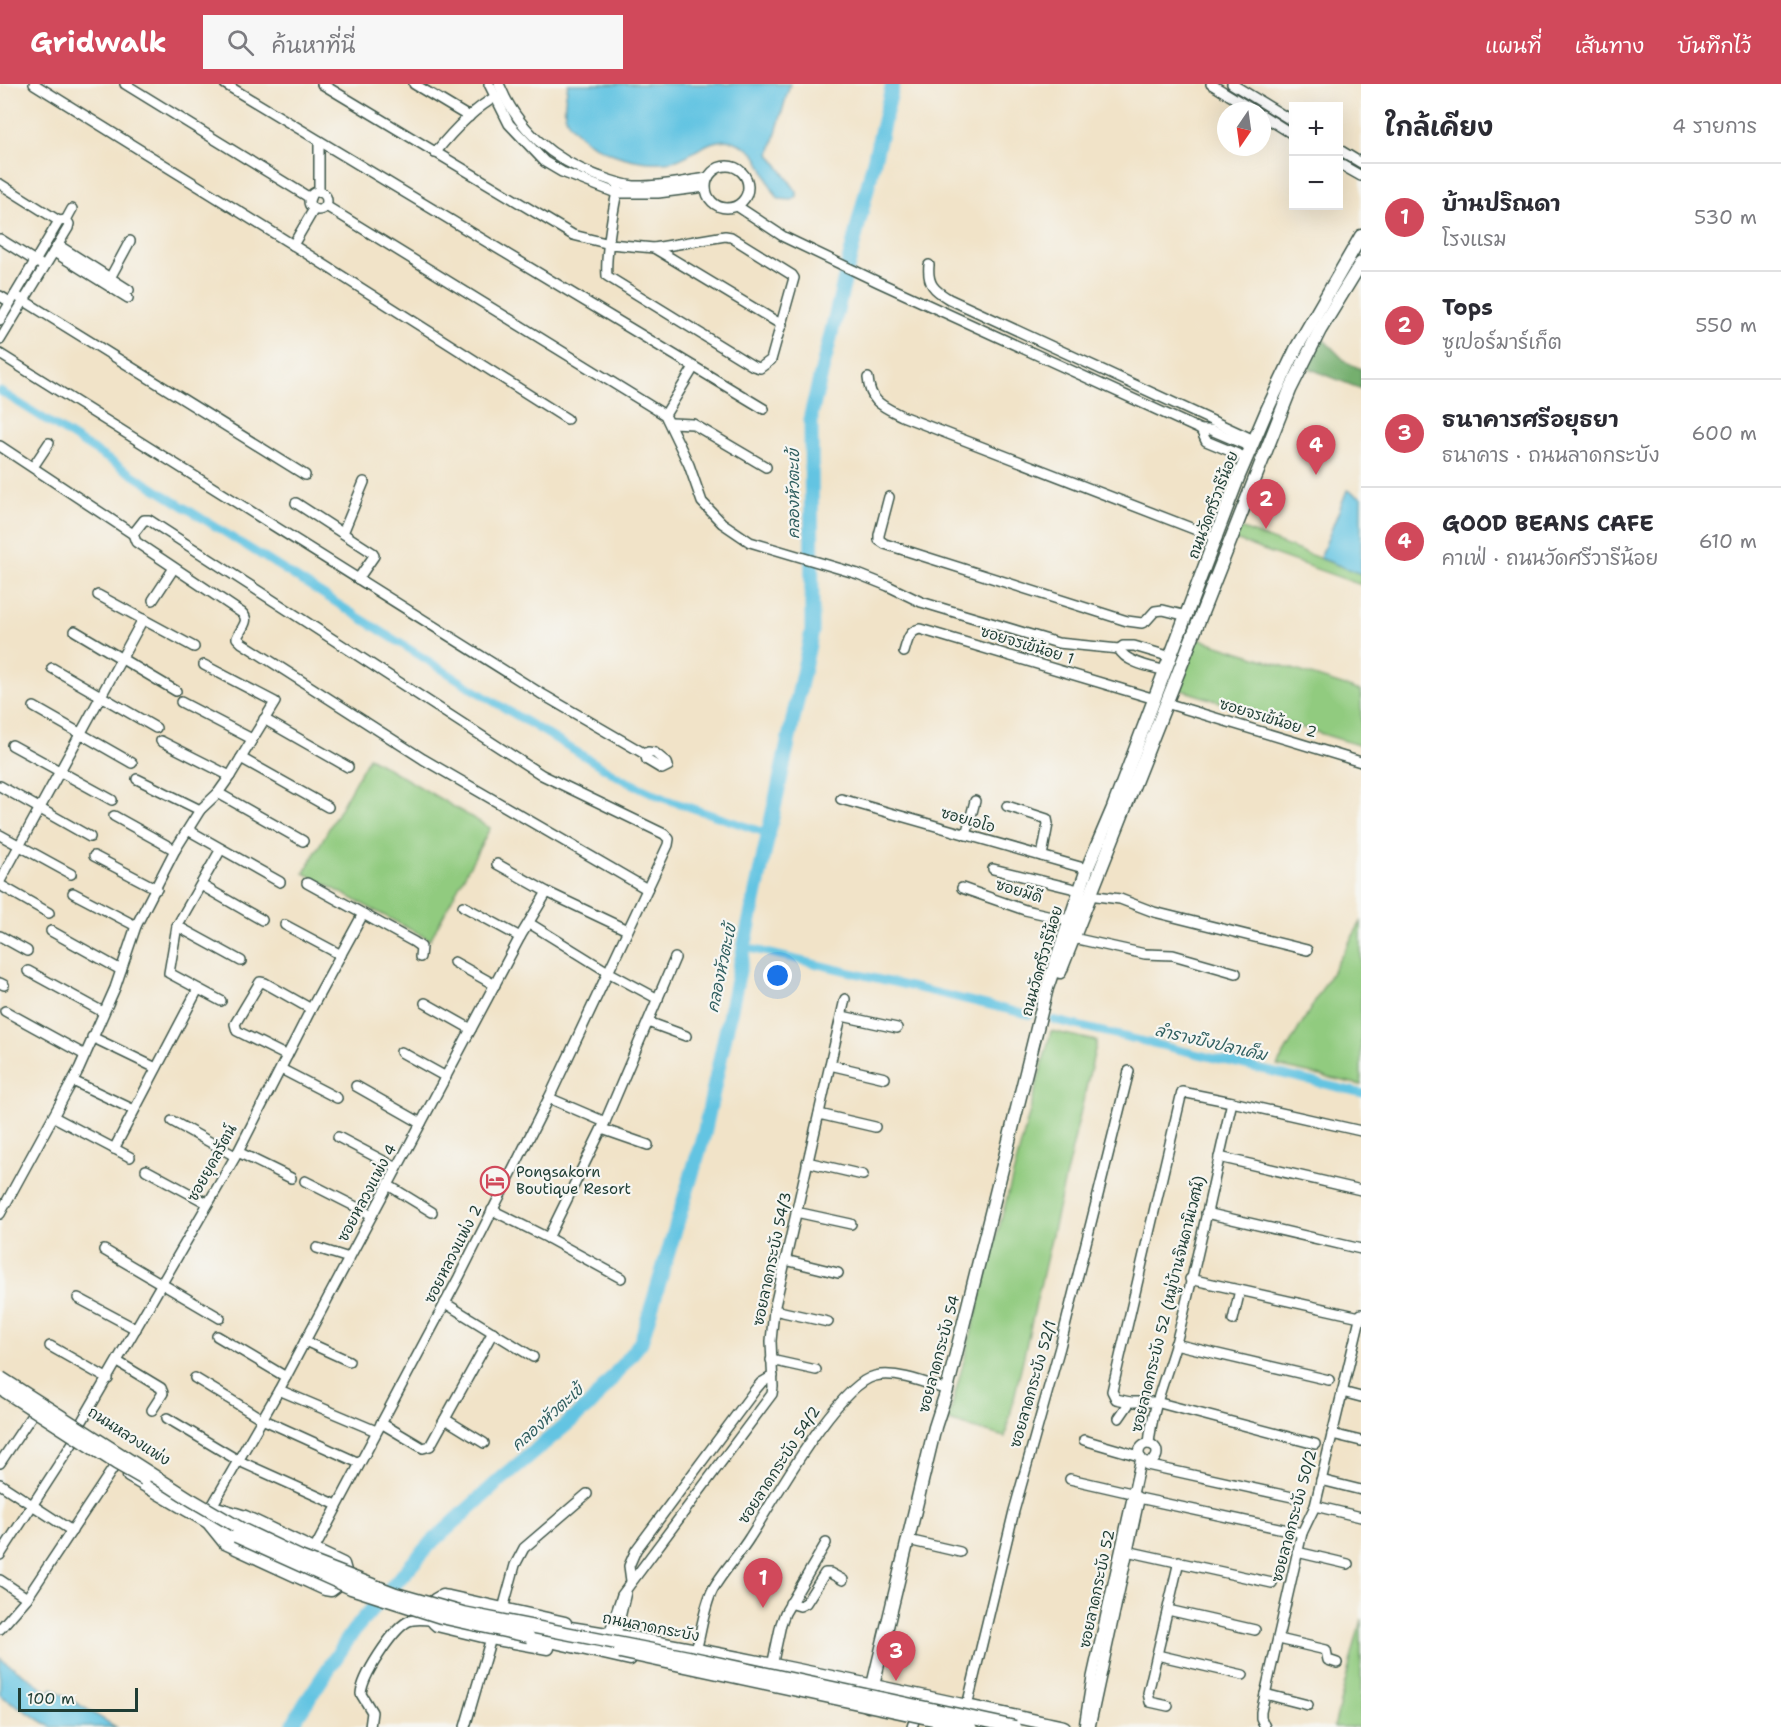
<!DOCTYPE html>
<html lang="th">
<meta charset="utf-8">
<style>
body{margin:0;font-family:"Shantell Sans","Playpen Sans Thai",sans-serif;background:#f7f7f7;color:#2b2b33}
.controls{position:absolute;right:18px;top:18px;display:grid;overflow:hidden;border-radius:0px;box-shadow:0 6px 24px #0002}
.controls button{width:54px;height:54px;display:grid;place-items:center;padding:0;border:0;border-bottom:2px solid #e1e1e2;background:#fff;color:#2b2b33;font:30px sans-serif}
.compass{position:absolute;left:1217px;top:18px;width:54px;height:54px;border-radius:50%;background:#fff;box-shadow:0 6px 24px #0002;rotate:193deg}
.scale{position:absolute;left:18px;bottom:15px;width:120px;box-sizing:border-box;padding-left:6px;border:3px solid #1f3d34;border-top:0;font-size:16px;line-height:21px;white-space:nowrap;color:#1f3d34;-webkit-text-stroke:4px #f6f6f2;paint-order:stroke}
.you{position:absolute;left:778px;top:892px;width:21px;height:21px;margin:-15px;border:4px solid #fff;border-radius:50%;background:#1a73e8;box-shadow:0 0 0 9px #1a73e833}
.badge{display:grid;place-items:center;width:39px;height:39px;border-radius:50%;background:#d1495b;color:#fff;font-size:20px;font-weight:700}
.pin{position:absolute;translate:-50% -50px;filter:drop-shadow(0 2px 3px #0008)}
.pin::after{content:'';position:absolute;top:32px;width:21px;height:18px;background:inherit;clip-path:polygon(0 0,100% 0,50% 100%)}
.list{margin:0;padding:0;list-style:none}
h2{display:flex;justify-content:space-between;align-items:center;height:78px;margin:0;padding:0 24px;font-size:26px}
h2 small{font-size:20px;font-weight:400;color:#7c7c81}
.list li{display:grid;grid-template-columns:39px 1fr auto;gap:18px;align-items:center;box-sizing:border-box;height:108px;padding:0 24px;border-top:2px solid #e1e1e2}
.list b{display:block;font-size:22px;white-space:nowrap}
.list p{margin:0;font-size:20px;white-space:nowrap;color:#7c7c81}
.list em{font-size:20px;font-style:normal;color:#7c7c81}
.icon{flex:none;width:33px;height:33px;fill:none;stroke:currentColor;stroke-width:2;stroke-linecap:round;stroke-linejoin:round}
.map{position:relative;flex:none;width:1361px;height:1643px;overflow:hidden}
header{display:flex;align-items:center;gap:36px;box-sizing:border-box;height:84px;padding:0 30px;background:#d1495b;color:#fff}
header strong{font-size:28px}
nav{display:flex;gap:33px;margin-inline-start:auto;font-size:21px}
.search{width:420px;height:54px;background:#f7f7f7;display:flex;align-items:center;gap:15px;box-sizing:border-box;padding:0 21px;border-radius:0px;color:#7c7c81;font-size:22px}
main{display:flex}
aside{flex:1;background:#fff}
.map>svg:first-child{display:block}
.green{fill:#91cb7f;stroke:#58845a;stroke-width:1.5}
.forest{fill:#74af6e;stroke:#4a7651;stroke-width:1.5}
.water{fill:#64c4e2;stroke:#42808b;stroke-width:1.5}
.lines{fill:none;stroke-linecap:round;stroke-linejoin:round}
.canal{stroke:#64c4e2;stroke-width:8}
.river{stroke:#64c4e2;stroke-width:15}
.minor-casing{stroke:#3e564a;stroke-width:12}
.major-casing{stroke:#3e564a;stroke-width:15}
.minor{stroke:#fff;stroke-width:9}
.major{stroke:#fff;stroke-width:12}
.major-bridge-casing{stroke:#3e564a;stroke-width:15;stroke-linecap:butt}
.major-bridge{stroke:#fff;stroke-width:12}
.labels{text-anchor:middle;stroke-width:4.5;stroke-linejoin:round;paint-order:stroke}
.street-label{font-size:15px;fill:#1f3d34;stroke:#f6f6f2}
.poi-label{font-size:15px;fill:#1f3d34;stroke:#f6f6f2;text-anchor:start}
.water-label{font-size:16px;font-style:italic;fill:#305f60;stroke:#f6f6f2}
</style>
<header>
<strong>Gridwalk</strong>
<div class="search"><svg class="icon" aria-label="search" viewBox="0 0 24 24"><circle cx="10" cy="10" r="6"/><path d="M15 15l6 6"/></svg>ค้นหาที่นี่</div>
<nav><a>แผนที่</a><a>เส้นทาง</a><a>บันทึกไว้</a></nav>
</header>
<main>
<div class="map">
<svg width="1361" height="1643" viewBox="0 0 1361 1643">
<rect width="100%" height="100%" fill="#f6f6f2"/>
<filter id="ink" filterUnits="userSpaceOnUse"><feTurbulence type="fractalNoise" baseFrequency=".0167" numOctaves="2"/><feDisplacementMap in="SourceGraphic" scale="12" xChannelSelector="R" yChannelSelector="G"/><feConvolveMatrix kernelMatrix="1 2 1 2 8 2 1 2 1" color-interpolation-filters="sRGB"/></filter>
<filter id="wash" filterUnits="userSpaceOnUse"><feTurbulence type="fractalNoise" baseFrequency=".008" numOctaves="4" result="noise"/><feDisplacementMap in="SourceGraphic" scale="24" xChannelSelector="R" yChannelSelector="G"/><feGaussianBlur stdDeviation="1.35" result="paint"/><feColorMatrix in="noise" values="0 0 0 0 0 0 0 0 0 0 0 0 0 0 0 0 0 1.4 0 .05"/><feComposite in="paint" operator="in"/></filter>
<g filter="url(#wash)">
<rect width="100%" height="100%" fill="#f1e3c8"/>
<g class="green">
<path d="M1240 444 1361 490V501L1235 456Z"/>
<path d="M1196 554 1361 607V662L1178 605Z"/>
<path d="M369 673 490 744 430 856 304 789Z"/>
<path d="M1361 838V1001L1277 982Z"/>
<path d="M1051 947 1097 957 1005 1353 948 1337Z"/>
<path d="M1361 1535V1643H1334Z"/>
</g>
<path class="forest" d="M1322 254 1346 278 1361 285V305L1306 283Z"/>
<g class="water">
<path d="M568 0H790L770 70 797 108V113L792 116 779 115C759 92 768 68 732 57 712 52 695 70 677 76 644 85 584 67 567 36 562 26 566 11 568 0Z"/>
<path d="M1347 406 1361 413V490L1320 474Z"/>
<path d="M0 1574 49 1608 52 1604 116 1643H51L0 1611Z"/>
</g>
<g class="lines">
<g class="canal">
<path d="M0 307 484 612 622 695 665 715 769 750"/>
<path d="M744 863 1030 931"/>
<path d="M1054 936 1361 1009"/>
</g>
<path class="river" d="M292 1643 299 1629 354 1546 428 1462 500 1396 592 1319 641 1258 704 1050 812 547 811 331 893 0"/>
</g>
</g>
<g filter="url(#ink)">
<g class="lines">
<g class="minor-casing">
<g id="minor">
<path d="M34 0 293 161 567 335"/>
<path d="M125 0 310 114"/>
<path d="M225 0 764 325"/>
<path d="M322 0 573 151 610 160 654 164 725 152 731 153 792 191 794 194 771 276 760 284 753 282 607 192C605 172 614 120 619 99"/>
<path d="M414 0 469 33"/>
<path d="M489 0 509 40 545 78 562 88 616 109H658L705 103"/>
<path d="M499 0C517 45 553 76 598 92 609 96 622 101 634 102 658 103 684 97 708 94"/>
<path d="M1211 0 1255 27"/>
<path d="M1232 0 1294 38"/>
<path d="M1262 31 1294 51"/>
<path d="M319 57V108"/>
<path d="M1338 65 1361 79"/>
<path d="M435 69C452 48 473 25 497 12"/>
<path d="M1338 79 1361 92"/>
<circle cx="727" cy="103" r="21"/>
<path d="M0 100 59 137"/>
<circle cx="318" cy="117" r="9"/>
<path d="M326 122 665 331 689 381 702 418 722 439 750 458 858 490 888 502 921 518 1058 559 1119 565 1123 562H1134L1171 573"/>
<path d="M737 122 784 153 878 198 1201 346H1211L1251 363"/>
<path d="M66 136 72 125"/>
<path d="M0 155 40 180"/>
<path d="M58 161 129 206"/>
<path d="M293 161 314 125"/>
<path d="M654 164 782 241"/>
<path d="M54 168 128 214"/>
<path d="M929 181C927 200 934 206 949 215L1254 356"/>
<path d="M110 194 130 157"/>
<path d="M15 211 305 391"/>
<path d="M0 212 10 218"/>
<path d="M0 236 59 137 66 136 69 140 68 144 0 256"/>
<path d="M0 270 540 609 645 670 647 676 662 685 668 682 667 679 655 669 648 668 645 670"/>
<path d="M868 294C870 318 882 322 902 332L1217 454"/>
<path d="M665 331 694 283"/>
<path d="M671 339 693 340 766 383"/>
<path d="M1201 346 1206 357 1247 374"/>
<path d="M0 362 133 450 136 458 242 529C251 537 240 545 237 554L242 559 423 675 647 805"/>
<path d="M33 383 49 359"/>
<path d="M889 413 879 451V456L885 460 1127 537 1142 539 1146 537 1155 527 1163 526 1187 532"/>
<path d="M296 419 373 469 374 472 358 495"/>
<path d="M343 449 364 398"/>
<path d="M133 450 144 436H149L542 691 664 750 669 755 668 761 549 1014 459 1193 314 1466"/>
<path d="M98 511 194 563"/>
<path d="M153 516 174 484"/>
<path d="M75 547 176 607"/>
<path d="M1119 565C1126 579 1152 583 1166 587"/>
<path d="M904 568C907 559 908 547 920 545L1155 615"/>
<path d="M52 584 156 644"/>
<path d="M181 618 252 655"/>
<path d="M1166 619 1361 678"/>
<path d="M34 623 132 679"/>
<path d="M264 635 348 683"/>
<path d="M161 657 230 692"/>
<path d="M12 661 112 716"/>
<path d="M241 674 328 723"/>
<path d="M137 695 200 726"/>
<path d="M0 702 90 753"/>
<path d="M218 709 303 757"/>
<path d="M841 715 1087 785"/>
<path d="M1007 722 1047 735 1048 740 1042 772"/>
<path d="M114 732 175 766"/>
<path d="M188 746 280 798"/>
<path d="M0 751 71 790"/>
<path d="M966 751 975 717"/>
<path d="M94 772 157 805"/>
<path d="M497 780 547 808 627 846"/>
<path d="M993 785 1079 806"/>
<path d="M0 797 143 535"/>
<path d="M307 799 414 858 421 863 420 873"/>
<path d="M0 801 49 829"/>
<path d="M201 801 262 836"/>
<path d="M962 804 1025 826 1069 836"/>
<path d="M73 809 136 842"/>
<path d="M1089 811 1120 815 1154 828 1307 866"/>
<path d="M463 822 520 853"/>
<path d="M529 839 608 888 658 915"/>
<path d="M285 841 341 871"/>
<path d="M177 842 241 877"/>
<path d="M51 847 121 886"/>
<path d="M0 852 27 867"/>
<path d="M1073 854 1145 870 1173 871 1236 889"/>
<path d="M454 878 495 901"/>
<path d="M28 887 103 928"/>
<path d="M0 899 4 901"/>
<path d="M221 917 169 889 177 842 221 765"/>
<path d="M425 919 471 945"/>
<path d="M5 927 85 971"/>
<path d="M842 932 897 944"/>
<path d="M648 938 686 952"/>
<path d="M92 953 156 984"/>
<path d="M401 968 446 993"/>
<path d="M287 972 237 947 235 940 260 898 265 899 311 925"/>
<path d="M830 981 885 994"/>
<path d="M281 985 337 1014"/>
<path d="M73 997 134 1026"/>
<path d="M356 1002 421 1039"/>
<path d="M549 1014 605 1038"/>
<path d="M819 1030 875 1043"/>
<path d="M54 1033 130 1073"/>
<path d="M172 1037 235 1072"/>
<path d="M602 1045 648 1061"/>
<path d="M338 1053 397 1084"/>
<path d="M114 1065 198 905"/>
<path d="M238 1068 291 1094"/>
<path d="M1219 1073 1361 1106"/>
<path d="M807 1078 863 1091"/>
<path d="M146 1086 207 1119"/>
<path d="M305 1097 372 1131"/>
<path d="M388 1101 432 1128"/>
<path d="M492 1126 548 1154 621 1194"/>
<path d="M796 1128 851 1140"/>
<path d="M1206 1129 1361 1165"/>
<path d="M0 1130 79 985 115 904 136 842 175 766 200 726 218 709 230 692 275 618 204 581"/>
<path d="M548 1154 605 1038 675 874"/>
<path d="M317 1164 349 1174"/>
<path d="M104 1166 220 1234"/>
<path d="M785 1176 838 1189"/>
<path d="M1190 1195 1360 1233"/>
<path d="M78 1214 136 1245"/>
<path d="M445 1219 533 1273"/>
<path d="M774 1226 828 1238"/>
<path d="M1233 1236 1240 1206"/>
<path d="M217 1252 286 1293"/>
<path d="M305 1257 349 1277"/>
<path d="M1175 1260 1329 1296"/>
<path d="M50 1262 108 1295"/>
<path d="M771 1276 816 1286"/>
<path d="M118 1278 161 1304 163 1309 152 1326"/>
<path d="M195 1294 262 1335 359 1379"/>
<path d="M279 1306 376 1347"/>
<path d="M1342 1308 1361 1313"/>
<path d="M167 1334 239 1377 337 1421"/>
<path d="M1119 1334 1130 1318"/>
<path d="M445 1335 484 1359"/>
<path d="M81 1339 238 1068 311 925 363 830"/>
<path d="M381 1339 423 1364 430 1362 493 1248"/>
<path d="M1332 1350 1361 1357"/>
<path d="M1084 1356 1139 1372"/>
<path d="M1149 1360C1152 1324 1166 1293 1176 1259 1197 1179 1213 1098 1232 1018"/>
<path d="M1315 1360 1156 1318H1130L1116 1315 1112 1307 1182 1008 1232 1018 1361 1047"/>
<circle cx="1148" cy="1369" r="9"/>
<path d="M0 1379 32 1331"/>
<path d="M1147 1381 1297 1414"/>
<path d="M1070 1395 1131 1409 1139 1414 1302 1449"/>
<path d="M1321 1396 1361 1406"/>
<path d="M0 1400 72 1447"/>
<path d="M212 1422 279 1306 520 853 547 808"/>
<path d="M1315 1422 1361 1433"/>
<path d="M908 1456 960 1468"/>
<path d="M1122 1466 1272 1499"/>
<path d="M1297 1468 1348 1480"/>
<path d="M0 1471 74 1357"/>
<path d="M0 1496 27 1514"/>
<path d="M631 1497 629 1482 636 1466 755 1306 761 1299 773 1292"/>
<path d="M790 1519 800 1522 806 1519 825 1489H830L843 1496"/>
<path d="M503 1525 515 1481 524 1464 587 1410"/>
<path d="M1168 1526 1255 1546"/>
<path d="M0 1545 27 1514 114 1383"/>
<path d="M609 1550 622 1511 772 1310 773 1303 771 1257 774 1226 845 915"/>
<path d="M616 1551 626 1508"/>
<path d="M1279 1555 1326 1566 1328 1576 1337 1579"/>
<path d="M696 1567C701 1549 704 1522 713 1505 723 1487 739 1471 750 1453 773 1418 837 1301 875 1292 897 1287 926 1299 947 1306"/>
<path d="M1157 1571 1243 1591"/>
<path d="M772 1582 781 1540 785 1529 826 1459"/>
<path d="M1265 1610 1308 1621"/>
<path d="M967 1622 1014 1427 1060 1263 1129 987"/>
<path d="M1168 1622 1150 1618 1148 1609 1179 1477"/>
<path d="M370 1643 372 1628 361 1610C362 1592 392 1547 407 1538 414 1534 424 1536 431 1536"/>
<path d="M465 1643 491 1554"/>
<path d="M912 1643 914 1637"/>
<path d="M1084 1643 1092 1593 1141 1374"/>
<path d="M1090 1643 1139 1416"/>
<path d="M1265 1643 1261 1634V1628L1302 1449 1315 1422 1361 1230"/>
</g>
</g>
<g class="major-casing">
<g id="major">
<path d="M1060 888 1290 306 1320 246 1361 179"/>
<path d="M129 1392 208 1438 236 1452"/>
<path d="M208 1438 225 1459 325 1505 331 1506 339 1500 345 1487 343 1480 245 1433 213 1423"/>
<path d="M557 1542C727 1568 896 1607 1064 1643"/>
<path d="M528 1552 630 1575"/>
<path d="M548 1564 491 1554 437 1541C427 1534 432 1526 435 1516L442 1512 449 1513 565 1539"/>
<path d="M868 1622 935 1343 947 1306 1047 904 1087 785 1113 724 1238 394 1267 326 1297 263 1361 152"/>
</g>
</g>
<use href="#minor" class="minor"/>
<use href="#major" class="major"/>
<g class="major-bridge-casing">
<g id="major-bridge">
<path d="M1 1294 190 1415 243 1446 300 1473 396 1510 463 1529 688 1573 1015 1643"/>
<path d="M0 1304 116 1379 144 1395"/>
<path d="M236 1452 351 1504 441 1533 528 1552"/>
<path d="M620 1568 970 1643"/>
</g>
</g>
<use href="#major-bridge" class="major-bridge"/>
</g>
</g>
<defs>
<g id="hotel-ring" transform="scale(1.5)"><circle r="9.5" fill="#f6f6f2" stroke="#d1495b" stroke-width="1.5"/><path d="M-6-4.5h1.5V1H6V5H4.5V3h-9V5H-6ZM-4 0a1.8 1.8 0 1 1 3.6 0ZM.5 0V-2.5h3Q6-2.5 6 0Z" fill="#d1495b"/></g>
</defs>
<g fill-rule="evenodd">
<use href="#hotel-ring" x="495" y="1097"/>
</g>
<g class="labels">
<g class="street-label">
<text transform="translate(1213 421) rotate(-69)" y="5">ถนนวัดศรีวารีน้อย</text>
<text transform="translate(1027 561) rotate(17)" y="5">ซอยจรเข้น้อย 1</text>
<text transform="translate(1268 634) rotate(17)" y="5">ซอยจรเข้น้อย 2</text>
<text transform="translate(968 736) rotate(16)" y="5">ซอยเอโอ</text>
<text transform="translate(1019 807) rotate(17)" y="5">ซอยมีดี</text>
<text transform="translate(1042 877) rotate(-74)" y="5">ถนนวัดศรีวารีน้อย</text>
<text transform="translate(212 1079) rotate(-61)" y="5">ซอยยุคลรัตน์</text>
<text transform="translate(367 1109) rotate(-62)" y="5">ซอยหลวงแพ่ง 4</text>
<text transform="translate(453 1170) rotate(-63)" y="5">ซอยหลวงแพ่ง 2</text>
<text transform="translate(772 1175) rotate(-78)" y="5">ซอยลาดกระบัง 54/3</text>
<text transform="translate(1168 1220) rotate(-76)" y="5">ซอยลาดกระบัง 52 (หมู่บ้านจินดานิเวศน์)</text>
<text transform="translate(939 1270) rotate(-75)" y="5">ซอยลาดกระบัง 54</text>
<text transform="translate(1033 1300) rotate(-74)" y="5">ซอยลาดกระบัง 52/1</text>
<text transform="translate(129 1352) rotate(33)" y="5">ถนนหลวงแพ่ง</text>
<text transform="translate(779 1381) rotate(-57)" y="5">ซอยลาดกระบัง 54/2</text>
<text transform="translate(1294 1432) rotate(-75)" y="5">ซอยลาดกระบัง 50/2</text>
<text transform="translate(1097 1505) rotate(-78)" y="5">ซอยลาดกระบัง 52</text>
<text transform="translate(651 1543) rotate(11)" y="5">ถนนลาดกระบัง</text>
</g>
<g class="poi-label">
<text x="516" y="1093">Pongsakorn<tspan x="516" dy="17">Boutique Resort</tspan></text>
</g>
<g class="water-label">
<text transform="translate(793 410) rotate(-90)" y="6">คลองหัวตะเข้</text>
<text transform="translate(721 884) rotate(-78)" y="6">คลองหัวตะเข้</text>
<text transform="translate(1211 958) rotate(13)" y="6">ลำรางบึงปลาเค็ม</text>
<text transform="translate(547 1333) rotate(-42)" y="6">คลองหัวตะเข้</text>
</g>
</g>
</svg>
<div class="controls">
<button>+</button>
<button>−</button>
</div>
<svg class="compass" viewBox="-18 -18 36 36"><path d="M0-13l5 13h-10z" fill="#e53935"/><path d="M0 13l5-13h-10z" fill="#7c7c81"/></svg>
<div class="scale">100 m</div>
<div class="you"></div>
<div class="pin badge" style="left:763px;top:1524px">1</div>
<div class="pin badge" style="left:1266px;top:445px">2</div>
<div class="pin badge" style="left:896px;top:1597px">3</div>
<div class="pin badge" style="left:1316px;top:391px">4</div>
</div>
<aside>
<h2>ใกล้เคียง<small>4 รายการ</small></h2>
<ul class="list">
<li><span class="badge">1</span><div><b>บ้านปริณดา</b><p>โรงแรม</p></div><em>530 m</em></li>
<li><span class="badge">2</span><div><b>Tops</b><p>ซูเปอร์มาร์เก็ต</p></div><em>550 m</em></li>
<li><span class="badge">3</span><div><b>ธนาคารศรีอยุธยา</b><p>ธนาคาร · ถนนลาดกระบัง</p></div><em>600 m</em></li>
<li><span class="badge">4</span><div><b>GOOD BEANS CAFE</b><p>คาเฟ่ · ถนนวัดศรีวารีน้อย</p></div><em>610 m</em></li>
</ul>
</aside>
</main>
